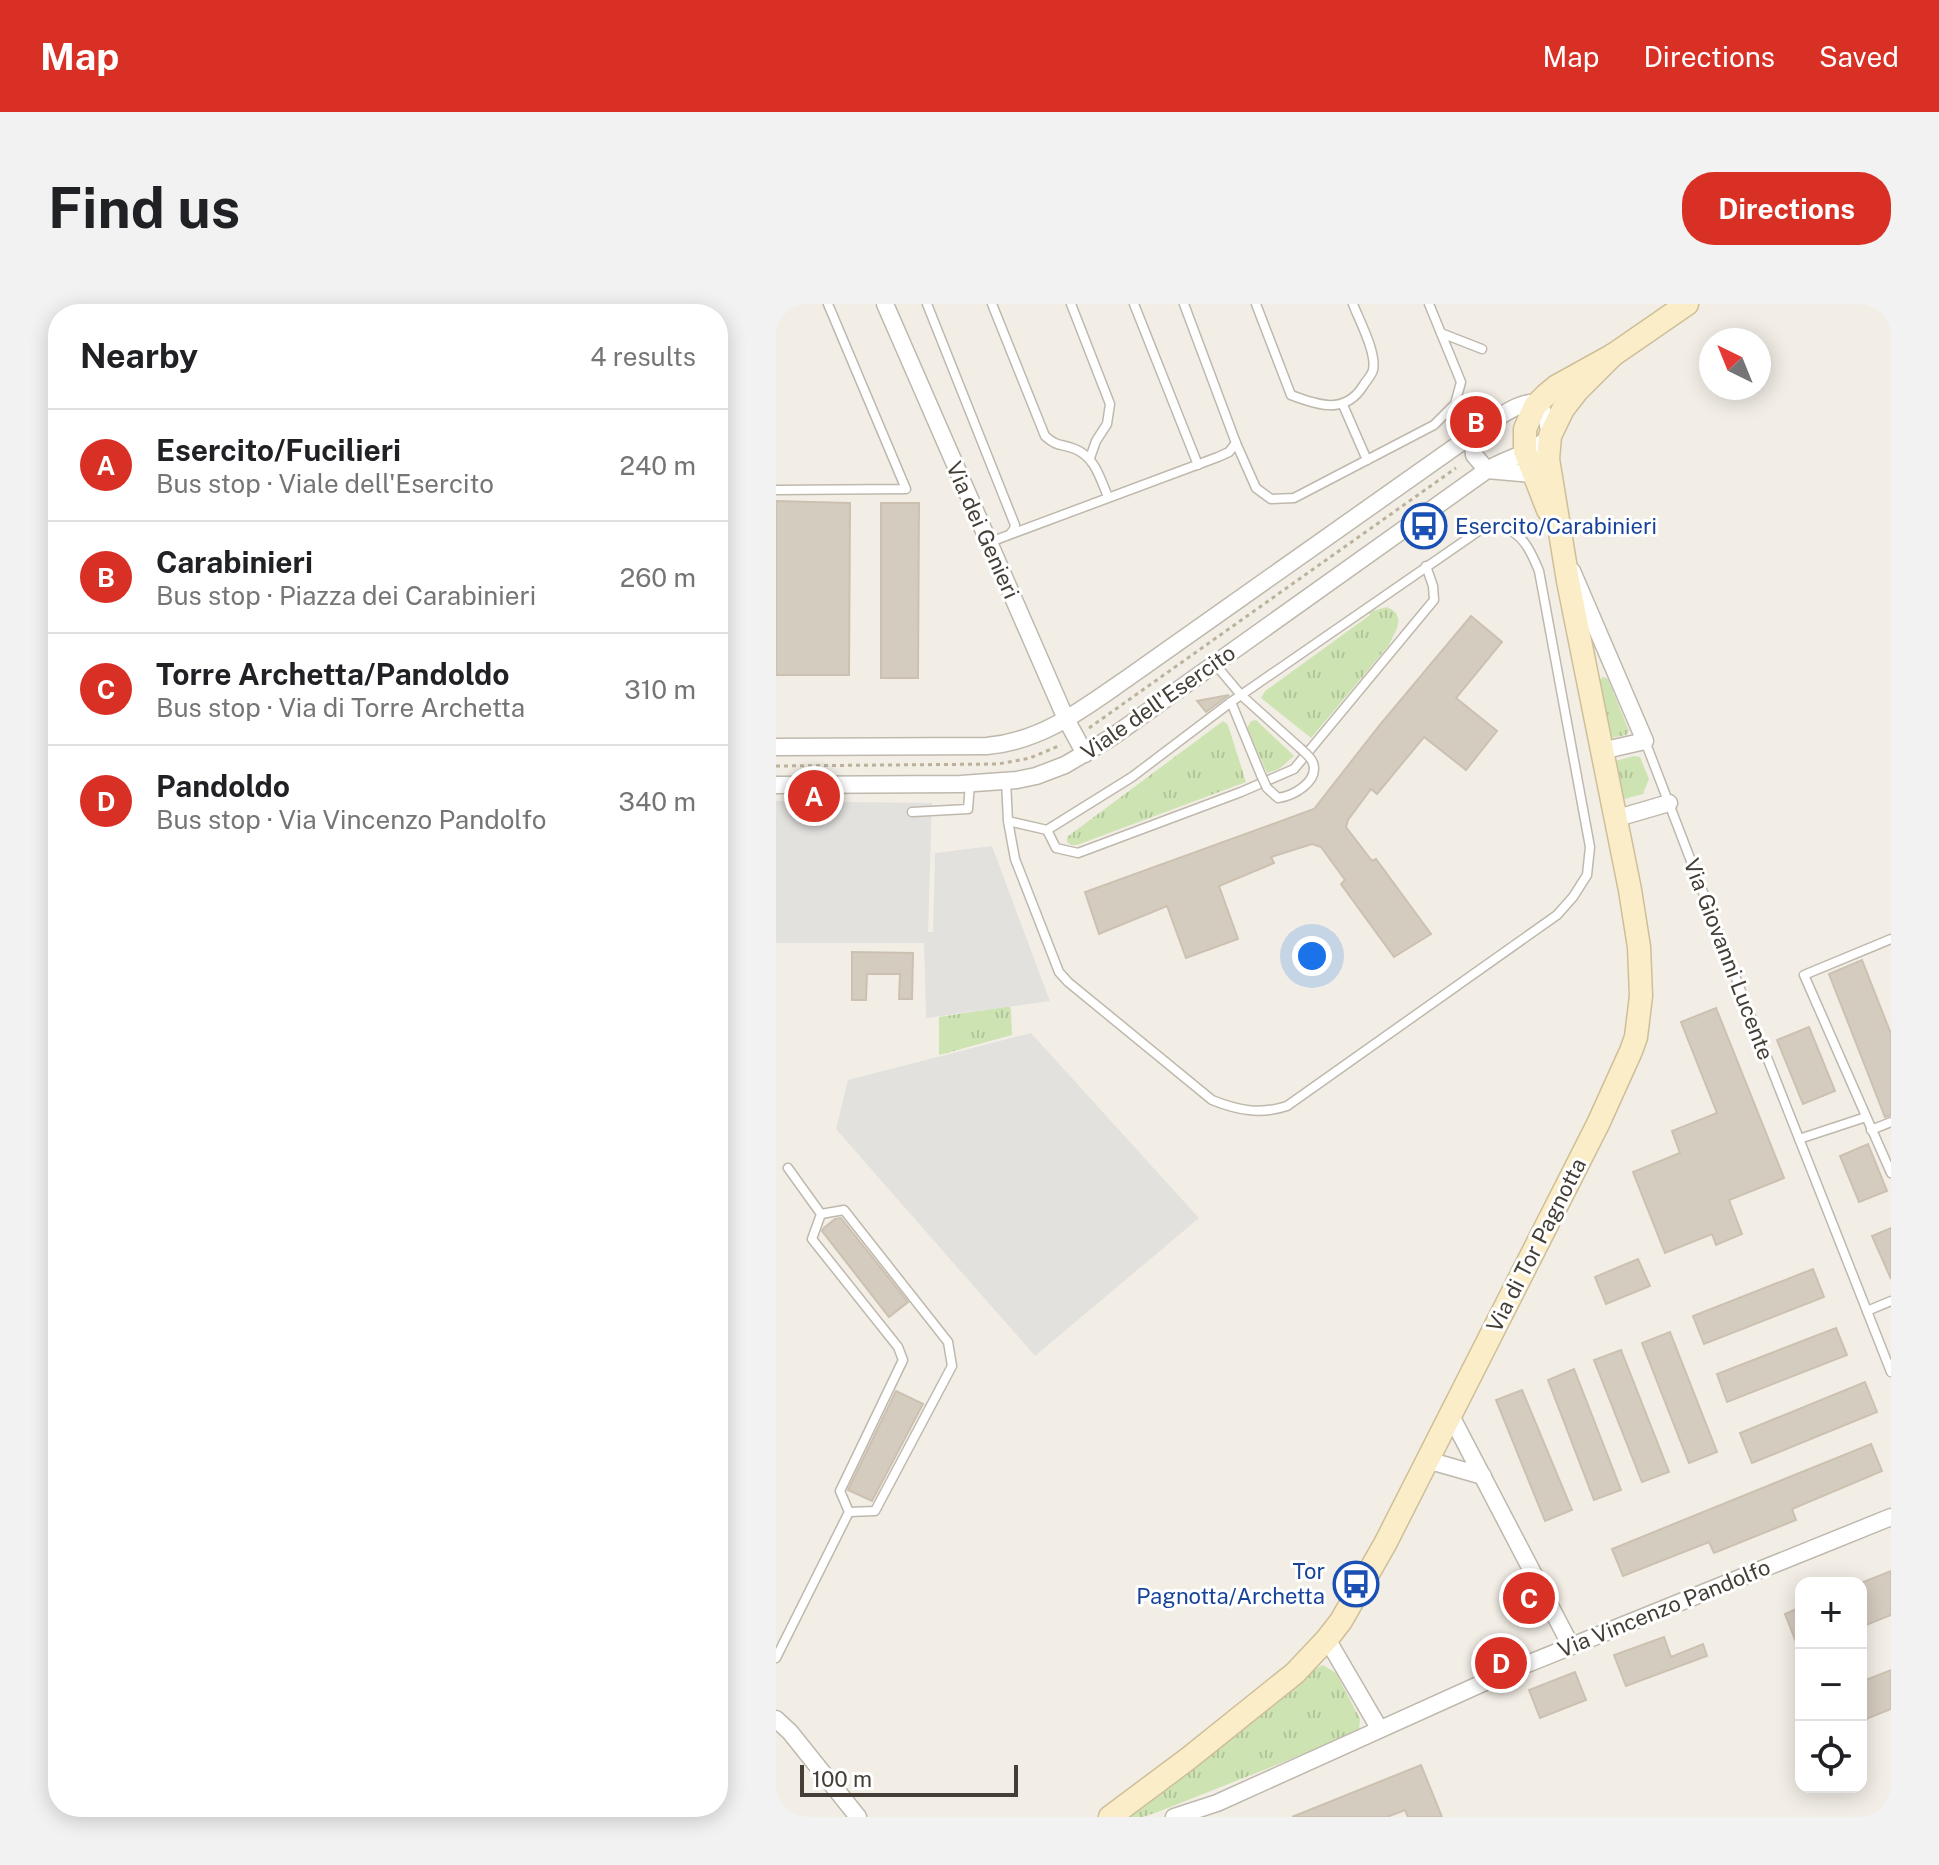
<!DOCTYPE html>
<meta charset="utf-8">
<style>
body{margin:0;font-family:"Public Sans",sans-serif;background:#f2f2f2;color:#202124}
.controls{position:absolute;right:24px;bottom:24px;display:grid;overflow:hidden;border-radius:16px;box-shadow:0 4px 20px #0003}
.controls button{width:72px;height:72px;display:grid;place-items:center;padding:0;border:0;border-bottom:2px solid #e0e0e0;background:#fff;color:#202124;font:40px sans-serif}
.compass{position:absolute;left:923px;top:24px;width:72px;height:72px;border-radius:50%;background:#fff;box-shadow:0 4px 20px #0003;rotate:317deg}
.scale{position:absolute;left:24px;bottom:20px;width:218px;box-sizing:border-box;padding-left:8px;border:4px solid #443e36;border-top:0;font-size:22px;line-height:28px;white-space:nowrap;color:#443e36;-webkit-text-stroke:6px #fff;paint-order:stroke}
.you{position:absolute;left:536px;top:652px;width:28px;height:28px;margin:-20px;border:6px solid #fff;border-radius:50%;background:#1a73e8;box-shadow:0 0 0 12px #1a73e833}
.badge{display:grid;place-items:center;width:52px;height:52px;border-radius:50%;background:#d93025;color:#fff;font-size:26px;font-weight:700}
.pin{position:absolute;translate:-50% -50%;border:4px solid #fff;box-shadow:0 2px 8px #0006}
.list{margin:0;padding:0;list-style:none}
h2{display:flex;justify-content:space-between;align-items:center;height:104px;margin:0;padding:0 32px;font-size:34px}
h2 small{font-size:26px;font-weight:400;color:#757577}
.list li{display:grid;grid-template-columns:52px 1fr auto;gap:24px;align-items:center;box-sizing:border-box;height:112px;padding:0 32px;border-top:2px solid #e0e0e0}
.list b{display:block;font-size:30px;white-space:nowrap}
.list p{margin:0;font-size:26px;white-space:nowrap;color:#757577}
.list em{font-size:26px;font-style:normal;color:#757577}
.icon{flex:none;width:44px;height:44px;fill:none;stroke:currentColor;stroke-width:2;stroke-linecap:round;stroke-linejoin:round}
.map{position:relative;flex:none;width:1115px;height:1513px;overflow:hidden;border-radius:32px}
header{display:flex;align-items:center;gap:48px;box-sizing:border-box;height:112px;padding:0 40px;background:#d93025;color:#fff}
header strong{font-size:38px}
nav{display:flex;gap:44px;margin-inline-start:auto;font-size:28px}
.intro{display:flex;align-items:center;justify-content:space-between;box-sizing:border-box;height:192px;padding:0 48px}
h1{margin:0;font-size:56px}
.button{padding:20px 36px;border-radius:32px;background:#d93025;color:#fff;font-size:28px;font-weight:700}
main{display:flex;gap:48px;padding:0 48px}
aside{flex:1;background:#fff;border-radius:32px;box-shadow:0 4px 20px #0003}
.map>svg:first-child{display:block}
.grass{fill:url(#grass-tufts)}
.parking{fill:#e3e1de}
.building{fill:#d5ccc0;stroke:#ccc1b1;stroke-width:2}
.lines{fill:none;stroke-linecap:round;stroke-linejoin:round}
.lane-casing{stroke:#bfb8ad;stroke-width:11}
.street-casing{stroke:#bfb8ad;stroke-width:19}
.secondary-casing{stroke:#cebf99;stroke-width:25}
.path{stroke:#bdb19c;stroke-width:3;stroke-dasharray:4 4;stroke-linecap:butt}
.lane{stroke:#fff;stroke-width:8}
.street{stroke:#fff;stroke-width:16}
.secondary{stroke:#faedc8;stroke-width:22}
.lane-bridge-casing{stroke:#bfb8ad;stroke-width:11;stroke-linecap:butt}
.lane-bridge{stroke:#fff;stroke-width:8}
.labels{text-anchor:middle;stroke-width:6;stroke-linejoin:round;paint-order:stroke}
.transit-label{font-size:22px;fill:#164399;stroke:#fff;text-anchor:start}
.street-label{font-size:22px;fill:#443e36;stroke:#fff}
</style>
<header>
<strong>Map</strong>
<nav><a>Map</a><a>Directions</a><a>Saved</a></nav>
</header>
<div class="intro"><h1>Find us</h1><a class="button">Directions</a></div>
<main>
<aside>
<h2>Nearby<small>4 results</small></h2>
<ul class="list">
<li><span class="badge">A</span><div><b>Esercito/Fucilieri</b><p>Bus stop · Viale dell'Esercito</p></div><em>240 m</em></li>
<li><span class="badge">B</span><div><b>Carabinieri</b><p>Bus stop · Piazza dei Carabinieri</p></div><em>260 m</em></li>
<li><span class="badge">C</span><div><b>Torre Archetta/Pandoldo</b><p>Bus stop · Via di Torre Archetta</p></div><em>310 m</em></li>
<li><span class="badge">D</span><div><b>Pandoldo</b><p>Bus stop · Via Vincenzo Pandolfo</p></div><em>340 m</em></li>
</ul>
</aside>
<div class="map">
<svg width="1115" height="1513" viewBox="0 0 1115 1513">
<defs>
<pattern id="grass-tufts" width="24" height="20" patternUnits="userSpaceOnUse" patternTransform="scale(2)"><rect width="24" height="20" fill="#cee3b2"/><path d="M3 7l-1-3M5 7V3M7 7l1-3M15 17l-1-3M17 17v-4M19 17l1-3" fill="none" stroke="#b2c49a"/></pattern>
</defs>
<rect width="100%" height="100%" fill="#f2eee6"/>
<g class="grass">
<path d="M611 303C631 312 620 326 613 341L535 434 485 394 489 387 594 311 593 308Z"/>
<path d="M827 373 832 375 853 427 850 431 835 434 823 377Z"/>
<path d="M480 416 518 452 503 465 491 469 471 424 475 417Z"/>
<path d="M447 417 452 421 470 478 301 541H295L291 538V533Z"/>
<path d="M858 452 864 453 873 475 867 490 848 495 839 457Z"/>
<path d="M228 703H234L235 706 236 731 163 751V713Z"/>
<path d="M547 1361 560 1369 584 1415 583 1426 578 1430 387 1506 367 1513H352L532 1368Z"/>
</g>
<g class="parking">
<path d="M0 497 156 499 152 628H157L159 549 216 542 274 697 150 714 148 639H0Z"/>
<path d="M255 729 423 914 259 1052 60 825 72 776Z"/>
</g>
<g class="building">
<path d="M0 197 74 199 73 371H0Z"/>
<path d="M105 199H143L142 374H105Z"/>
<path d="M695 312 726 338 680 394 721 427 690 466 648 433 601 490 595 485 572 516 570 523 596 557 600 555 655 630 618 653 565 580 569 576 545 543 536 540 495 553 498 559 443 582 462 635 410 654 391 602 323 630 309 588 538 505 603 422Z"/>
<path d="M453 391 430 408 421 397Z"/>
<path d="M76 648 137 649 136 695H123L124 670H91L90 696H76Z"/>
<path d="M1086 656 1115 730V811L1109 813 1053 670Z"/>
<path d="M940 704 1008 874 953 896 966 930 940 941 936 930 889 949 857 868 904 849 896 827 941 809 905 718Z"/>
<path d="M1033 723 1059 787 1027 800 1001 736Z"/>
<path d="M1092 840 1111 887 1083 898 1064 852Z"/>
<path d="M65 914 132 998 113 1013 46 927 48 924 59 915Z"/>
<path d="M1115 924V975L1096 932Z"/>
<path d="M862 955 874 982 830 1000 819 973Z"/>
<path d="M1037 965 1048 993 928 1040 917 1012Z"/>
<path d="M1060 1024 1071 1051 951 1098 941 1070Z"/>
<path d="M894 1028 941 1148 913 1159 866 1039Z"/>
<path d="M845 1046 893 1168 866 1178 818 1056Z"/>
<path d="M798 1065 845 1186 818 1196 772 1076Z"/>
<path d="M1089 1078 1101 1108 976 1159 964 1129Z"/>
<path d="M746 1086 796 1206 769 1217 720 1096Z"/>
<path d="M120 1087 147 1100 96 1197 72 1186Z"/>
<path d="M1095 1140 1106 1167 1016 1205 1020 1216 938 1249 933 1238 847 1272 836 1245Z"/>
<path d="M1115 1267V1311L1085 1323V1279Z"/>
<path d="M1025 1303V1348H1024L1009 1310Z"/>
<path d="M888 1333 895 1353 927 1340 931 1352 850 1382 838 1351Z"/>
<path d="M1115 1366V1405L1085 1417V1378Z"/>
<path d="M799 1368 810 1396 764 1414 753 1386Z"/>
<path d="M645 1461 666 1513H632L629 1506 611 1513H516Z"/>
</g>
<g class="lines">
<g class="lane-casing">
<g id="lane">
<path d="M151 0 239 221 238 225 235 229"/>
<path d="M216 0 269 132C283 144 284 139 299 145 319 153 324 174 332 193"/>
<path d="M295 0 334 100 331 120 320 137 314 154"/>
<path d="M358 0 422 161"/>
<path d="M408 0 460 139 480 184 495 195 518 194 658 121 679 100 685 78 653 0"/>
<path d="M480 0 515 91C541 101 569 111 587 82 590 77 596 71 597 66 601 49 583 16 577 0"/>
<path d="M665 29 706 45"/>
<path d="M567 101 591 156"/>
<path d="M0 186 130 185 52 0"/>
<path d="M214 238 442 153 453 148 460 139"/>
<path d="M439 360 465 391 524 444"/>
<path d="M455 398 485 471"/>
<path d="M869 437 966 690 1115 1068"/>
<path d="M230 477 232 517 239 555 283 668 292 678 436 796C461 806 484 811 511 802L781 611 797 593 811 571 814 543 763 267C756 250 747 228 726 223 721 221 712 223 707 224L455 398 356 473 271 526 232 517"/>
<path d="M136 508 192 505 194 479"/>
<path d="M271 526 280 544 302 549 465 488 518 465 658 296 657 282 650 262"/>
<path d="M1115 635 1028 671 1115 869"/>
<path d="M1095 826 1115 818"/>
<path d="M1023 835 1090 813"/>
<path d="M45 910 68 906 172 1038 176 1062 99 1207 73 1208"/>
<path d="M1091 1007 1115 997"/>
<path d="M0 1354 73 1208 64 1187 127 1056 122 1043 36 935 45 910 12 864"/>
</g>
</g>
<g class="street-casing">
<g id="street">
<path d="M109 0 232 282 290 415 309 450"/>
<path d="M696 129 698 151 711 166"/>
<path d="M711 166 757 170"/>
<path d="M796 267 869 437 825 447"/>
<path d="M0 443 211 442C267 437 308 404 353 373L710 121C725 112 745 96 762 99L771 116 774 132C760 148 730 154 711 166L336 433 289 461 260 472 241 476 185 480 0 481"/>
<path d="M838 515 893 499"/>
<path d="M674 1110 795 1342"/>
<path d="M651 1156 707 1172"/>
<path d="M551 1335 603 1424"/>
<path d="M0 1415 14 1428 82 1513"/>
<path d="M398 1513 441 1499 729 1369 1115 1213"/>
</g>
</g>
<g class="secondary-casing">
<g id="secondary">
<path d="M772 206 749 147V125L759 102 770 91 781 82 837 51 911 0"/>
<path d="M334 1513 413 1454 519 1369 551 1335 565 1317 609 1240 822 820 855 747 860 733 865 692 863 643 854 586 792 277 772 155 774 132 787 105 801 87 837 51"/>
</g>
</g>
<g class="path">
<path d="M313 424 680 164"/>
<path d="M0 462 222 460 254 454 285 441"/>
</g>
<use href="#lane" class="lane"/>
<use href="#street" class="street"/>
<use href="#secondary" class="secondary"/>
<g class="lane-bridge-casing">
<path id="lane-bridge" d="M485 471 491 484 502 494C517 492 543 478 537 459 535 453 528 448 524 444"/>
</g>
<use href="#lane-bridge" class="lane-bridge"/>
</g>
<defs>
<g id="bus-ring" transform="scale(2.3)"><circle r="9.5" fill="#fff" stroke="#1a4fb4" stroke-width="1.5"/><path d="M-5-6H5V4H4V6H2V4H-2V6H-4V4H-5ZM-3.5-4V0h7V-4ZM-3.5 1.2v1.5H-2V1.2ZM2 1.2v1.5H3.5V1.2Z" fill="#1a4fb4"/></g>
</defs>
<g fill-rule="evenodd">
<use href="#bus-ring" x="648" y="222"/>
<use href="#bus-ring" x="580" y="1280"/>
</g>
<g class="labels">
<g class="transit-label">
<text x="679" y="230">Esercito/Carabinieri</text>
<text x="549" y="1275" text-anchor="end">Tor<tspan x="549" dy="25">Pagnotta/Archetta</tspan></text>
</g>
<g class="street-label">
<text transform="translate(207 226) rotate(66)" y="8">Via dei Genieri</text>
<text transform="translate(382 398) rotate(-35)" y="8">Viale dell'Esercito</text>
<text transform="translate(953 655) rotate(69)" y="8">Via Giovanni Lucente</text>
<text transform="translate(760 941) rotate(-63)" y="8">Via di Tor Pagnotta</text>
<text transform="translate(888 1304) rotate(-22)" y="8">Via Vincenzo Pandolfo</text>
</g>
</g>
</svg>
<div class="controls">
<button>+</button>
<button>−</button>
<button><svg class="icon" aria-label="locate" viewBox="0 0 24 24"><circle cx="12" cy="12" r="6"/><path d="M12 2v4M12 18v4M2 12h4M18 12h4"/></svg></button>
</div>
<svg class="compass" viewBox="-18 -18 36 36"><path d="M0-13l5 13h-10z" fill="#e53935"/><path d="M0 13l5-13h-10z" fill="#757577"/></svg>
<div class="scale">100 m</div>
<div class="you"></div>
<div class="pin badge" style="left:38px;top:492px">A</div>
<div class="pin badge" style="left:700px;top:118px">B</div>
<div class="pin badge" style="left:753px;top:1294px">C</div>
<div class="pin badge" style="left:725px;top:1359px">D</div>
</div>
</main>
